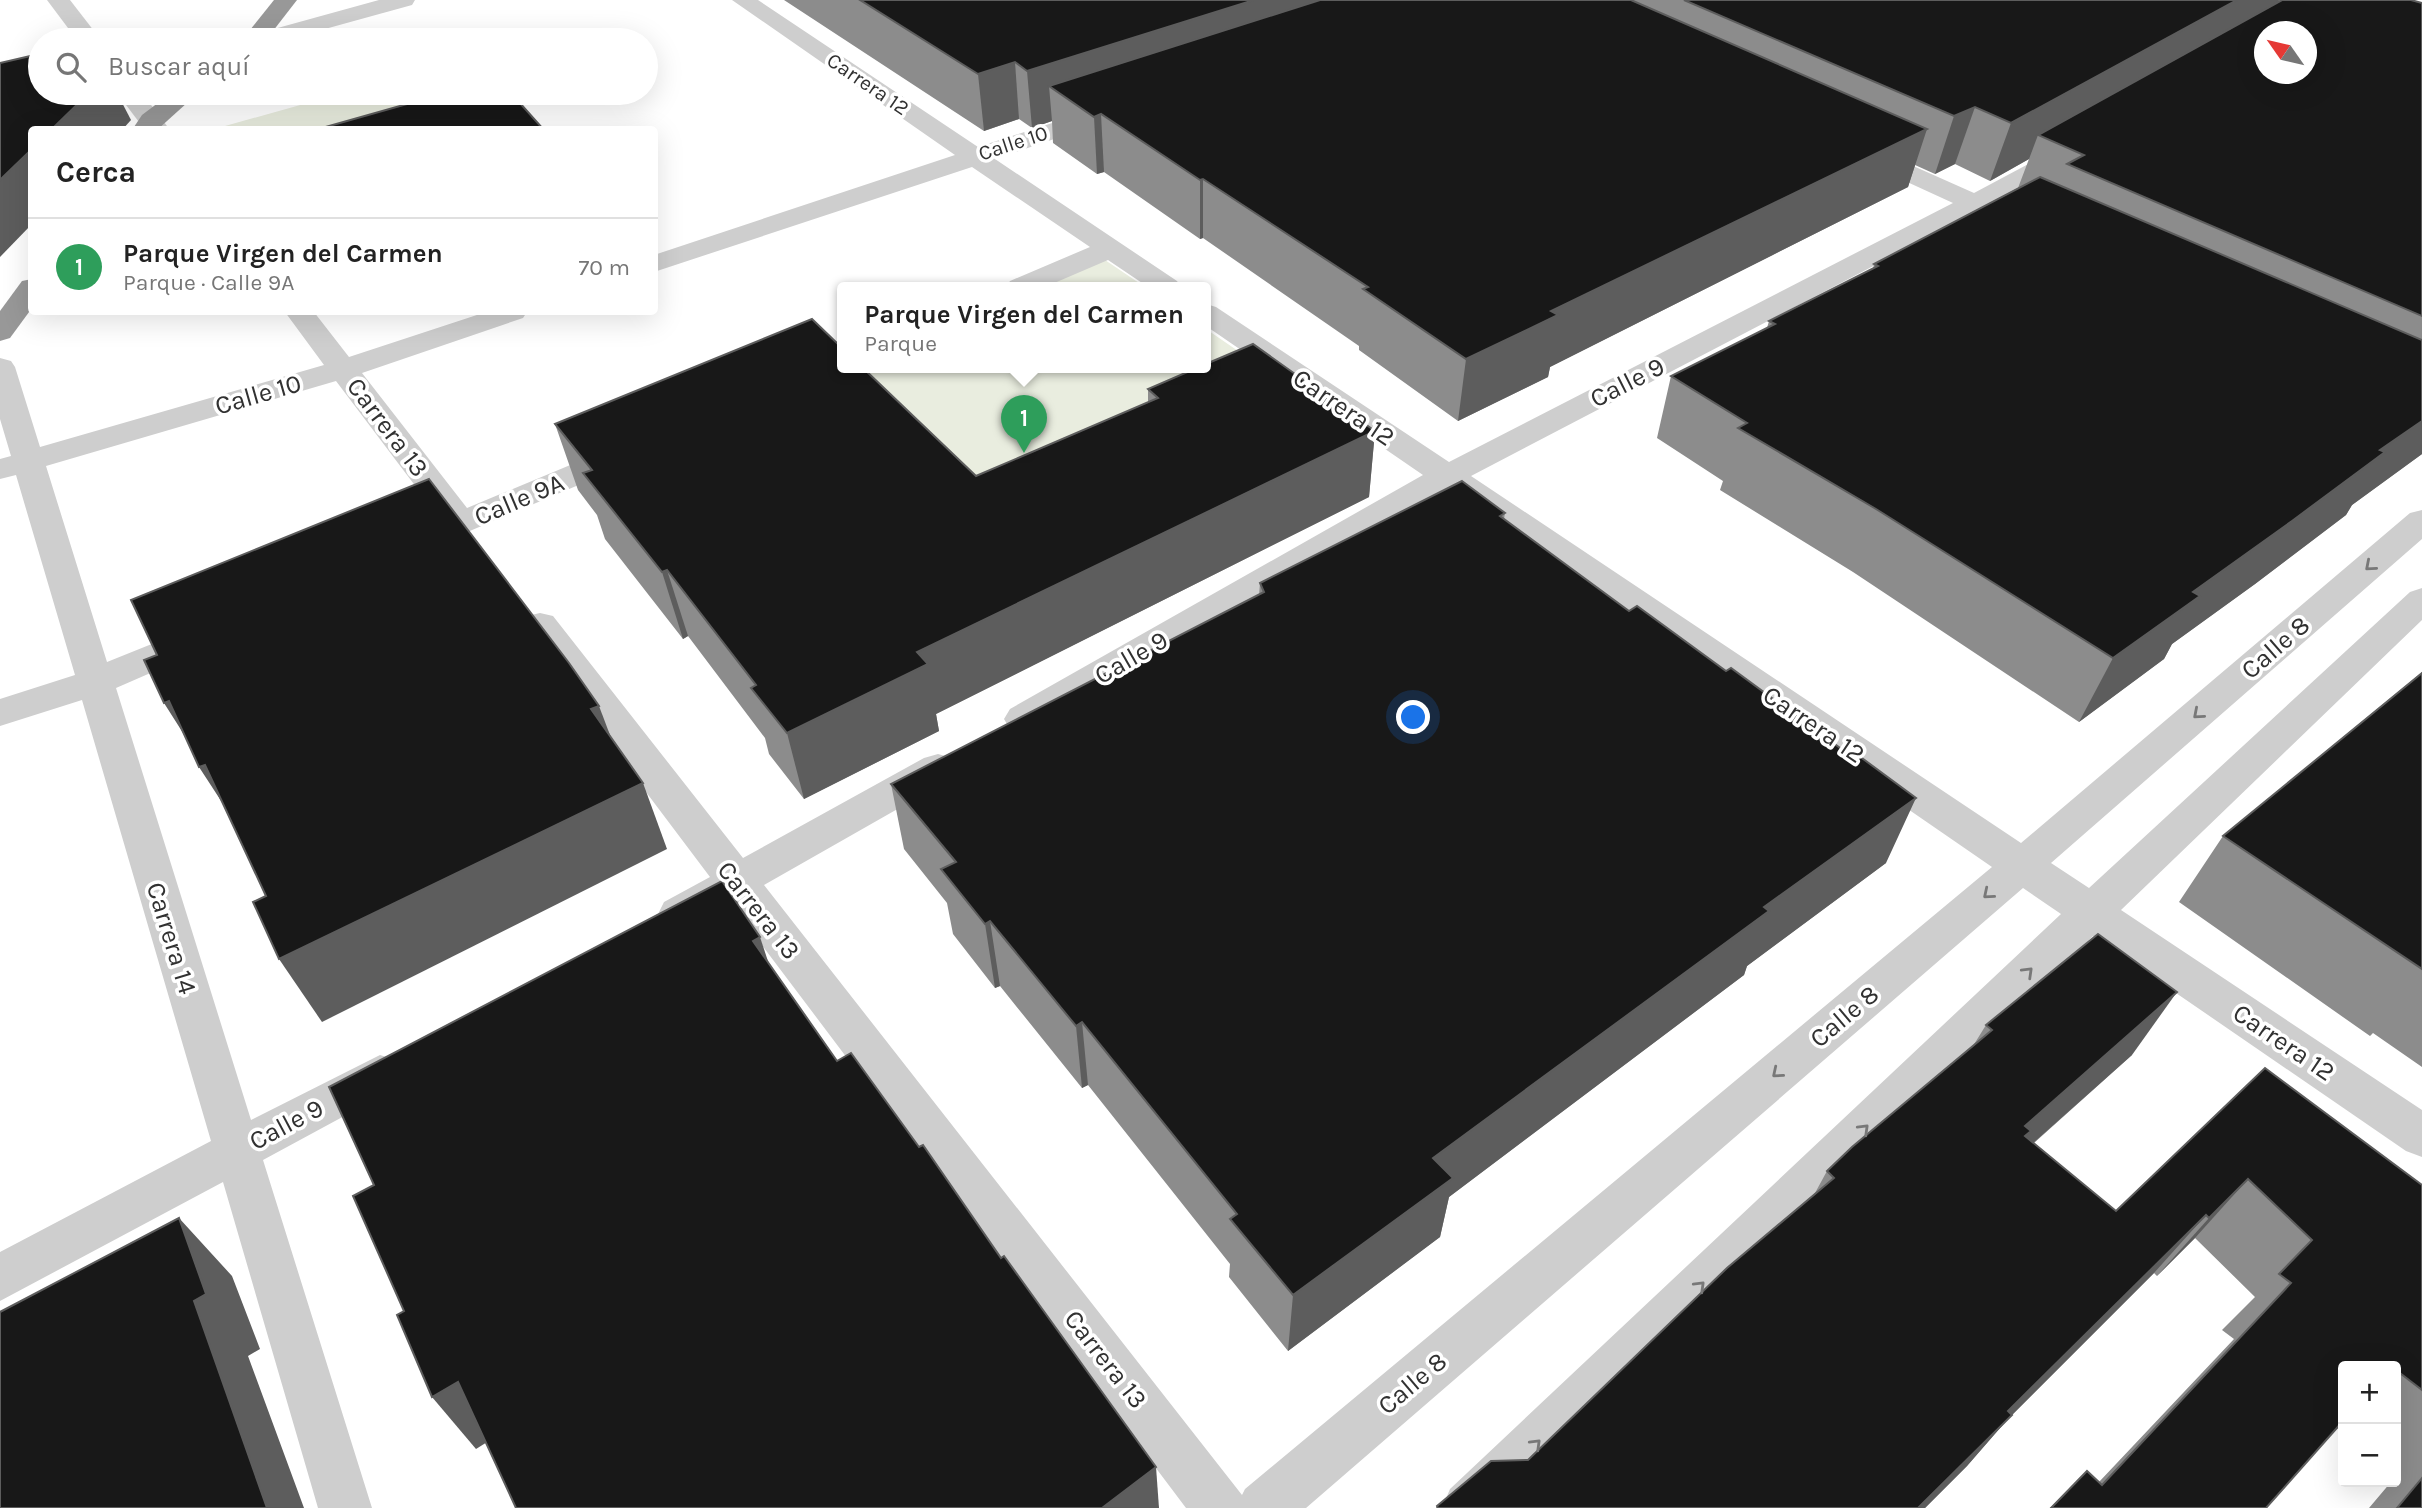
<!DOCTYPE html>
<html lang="es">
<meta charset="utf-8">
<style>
body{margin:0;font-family:Karla,sans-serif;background:#f2f2f2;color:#222}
.controls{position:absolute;right:21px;bottom:21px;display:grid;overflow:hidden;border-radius:7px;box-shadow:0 7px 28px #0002}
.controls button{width:63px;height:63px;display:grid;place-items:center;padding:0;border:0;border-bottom:2px solid #e0e0e0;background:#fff;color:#222;font:35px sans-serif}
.compass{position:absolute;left:2254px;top:21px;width:63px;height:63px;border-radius:50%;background:#fff;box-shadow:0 7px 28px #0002;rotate:304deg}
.you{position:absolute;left:1414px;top:718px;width:24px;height:24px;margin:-18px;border:5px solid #fff;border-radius:50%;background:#1a73e8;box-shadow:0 0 0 10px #1a73e833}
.badge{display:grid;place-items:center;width:46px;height:46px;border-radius:50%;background:#2563eb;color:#fff;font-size:23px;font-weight:700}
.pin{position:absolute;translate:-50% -58px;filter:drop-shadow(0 2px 4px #0008)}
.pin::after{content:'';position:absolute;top:37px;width:24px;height:21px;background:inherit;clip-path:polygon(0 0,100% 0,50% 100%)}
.popup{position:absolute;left:837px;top:282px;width:374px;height:91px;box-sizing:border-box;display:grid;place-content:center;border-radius:7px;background:#fff;filter:drop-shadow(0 2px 5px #0005);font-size:23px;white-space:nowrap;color:#767676}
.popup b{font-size:26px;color:#222}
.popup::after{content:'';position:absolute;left:50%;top:100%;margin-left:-14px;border:14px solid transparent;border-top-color:#fff}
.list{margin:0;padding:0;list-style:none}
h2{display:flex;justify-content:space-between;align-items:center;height:91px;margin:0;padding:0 28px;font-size:30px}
h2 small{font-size:23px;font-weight:400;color:#767676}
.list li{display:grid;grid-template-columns:46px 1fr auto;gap:21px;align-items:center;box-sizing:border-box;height:98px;padding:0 28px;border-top:2px solid #e0e0e0}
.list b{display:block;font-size:26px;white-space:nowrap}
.list p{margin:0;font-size:23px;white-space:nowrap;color:#767676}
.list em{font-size:23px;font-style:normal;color:#767676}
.icon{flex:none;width:38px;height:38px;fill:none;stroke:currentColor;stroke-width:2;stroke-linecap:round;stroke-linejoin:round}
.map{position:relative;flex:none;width:2422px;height:1508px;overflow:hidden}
.search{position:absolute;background:#fff;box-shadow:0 7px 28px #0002;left:28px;top:28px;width:630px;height:77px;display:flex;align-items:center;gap:18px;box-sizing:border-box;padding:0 24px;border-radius:38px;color:#767676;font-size:26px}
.panel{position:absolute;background:#fff;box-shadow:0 7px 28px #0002;left:28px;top:126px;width:630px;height:189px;border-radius:7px}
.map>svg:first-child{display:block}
.green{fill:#e9eddf}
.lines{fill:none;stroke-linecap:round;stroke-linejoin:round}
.street{fill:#cecece;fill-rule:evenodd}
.highway{fill:#989898;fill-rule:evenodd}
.wall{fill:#8c8c8c}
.shaded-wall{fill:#5d5d5d}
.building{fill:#181818;stroke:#5d5d5d;stroke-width:2;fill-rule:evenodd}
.oneway{stroke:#787878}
.labels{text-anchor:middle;stroke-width:7;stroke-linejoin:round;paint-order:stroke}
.far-street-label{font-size:21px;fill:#313131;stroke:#fff}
.street-label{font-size:26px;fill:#313131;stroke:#fff}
</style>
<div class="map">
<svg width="2422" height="1508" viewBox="0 0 2422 1508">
<rect width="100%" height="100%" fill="#fff"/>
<g class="green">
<path d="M343 93H489L441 129 218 128Z"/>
<path d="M1105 260 1145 287H1040Z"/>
<path d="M1206 329 1279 379 989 527 848 367H1206Z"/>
</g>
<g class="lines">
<g class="street">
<path d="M47 0H70L101 40H77Z"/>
<path d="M379 0H415L412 5 285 40H248L252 35Z"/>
<path d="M732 0H758L978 147 1092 110H1110L1113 115 1110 120 995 159 1177 281 1181 287H1148L1108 260 1045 287H1006L1010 281 1090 247 972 167 654 272V255L955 155Z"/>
<path d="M117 93H142L170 130H145Z"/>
<path d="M2068 143 2077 146 2081 151 2077 156 1996 202 2003 210 2000 216 1990 218 1975 213 1471 476 2021 843 2410 513 2422 510V539L2051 863 2089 888 2410 592 2422 588V620L2121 910 2422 1110V1157L2406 1151 2093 936 1508 1508H1442L1450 1489 2061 914 2023 888 1306 1508H1186L731 904 679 931 664 926 658 914 664 902 710 877 527 634 522 625 527 616 540 613 553 616 743 858 924 758 938 754 952 758 957 768 952 778 764 885 1242 1495 1245 1489 1992 867 1445 490 1036 729 1023 733 1010 729 1004 719 1010 709 1423 475 1206 326V304L1216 307 1449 462 1953 203 1857 159 1853 154 1857 149H1875L1974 193Z"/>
<path d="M285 312H314L349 357 486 312H527L523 318 362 373 467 508 611 448 622 445 633 448 638 455 633 462 439 544 427 541 422 533 427 525 441 520 336 381 46 466 107 662 204 623 217 626 222 635 217 644 116 688 251 1120 380 1055 396 1060 403 1074 396 1088 263 1160 372 1508H318L223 1182 0 1301V1252L211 1141 82 700 0 726V699L75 675 16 475 0 479V459L11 456 0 419V358L11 361 15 367 40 447 324 365Z"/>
</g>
<g class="highway">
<path d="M274 0H297L266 40H242Z"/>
<path d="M171 93H198L157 130H132L142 115Z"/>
<path d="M32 279V308L10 338 0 341V311L22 281Z"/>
</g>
</g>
<g class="wall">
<path d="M784 0H2411L2422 3V454L2352 505 2346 515 2255 584 2172 644 2164 659 2079 722 1853 572 1720 490 1723 481 1657 438 1671 376 1767 328 1769 321 1873 269 1874 264 2018 188 2029 159 1990 181 1955 164 1935 174 1915 165 1908 187 1550 367 1548 377 1458 421 1359 350V346L1203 238 1200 239 1104 172 1097 174 1053 143 1052 121 1032 128 1019 119 984 131Z"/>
<path d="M1148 389 1375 431 1369 497 936 714 939 731 804 799 769 754 765 738 688 636 683 639 605 539 597 515 578 490 555 424 976 476 1148 402Z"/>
<path d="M1505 513 1504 519 1886 863 1747 966 1744 975 1449 1197 1440 1237 1288 1351 1229 1277 1230 1264 1088 1085 1082 1088 1000 986 995 988 953 934 947 903 904 849 891 784 1259 595 1260 583Z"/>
<path d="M2422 672V1067L2373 1033 2370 1036 2179 902 2223 836Z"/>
<path d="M1986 1025 2132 1055 2034 1143 2116 1211 2265 1068 2422 1185V1508H2369L2391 1482H2396V1366H2343V1433L2337 1428 2266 1508H2050L2087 1471 2099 1482 2234 1339 2222 1330 2255 1297 2195 1238 2157 1276 2154 1273 2007 1420 1967 1466 1925 1508H1436L1437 1506 1528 1460 1815 1193 1827 1171 1973 1046Z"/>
</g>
<g class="shaded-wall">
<path d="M1254 0H1421L1049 86 1052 121 1032 128 1027 71Z"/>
<path d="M2237 0H2279L2266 30 2038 135 2029 159 1990 181 2011 123Z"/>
<path d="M1015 62 1019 119 984 131 978 74Z"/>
<path d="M89 93H117L131 120 122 130H51Z"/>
<path d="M1975 107 1955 164 1935 174 1954 116Z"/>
<path d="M1101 114 1104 172 1097 174 1094 117Z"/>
<path d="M1927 129 1908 187 1550 367 1548 377 1458 421 1466 359 1551 311Z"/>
<path d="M32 149V224L0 257V180Z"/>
<path d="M1203 179V238L1200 239V180Z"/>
<path d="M2422 406V454L2352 505 2346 515 2255 584 2172 644 2164 659 2079 722 2113 658 2193 592 2380 450Z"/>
<path d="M1375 431 1369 497 936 714 939 731 804 799 787 733 917 652Z"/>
<path d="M667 570 688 636 683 639 662 572Z"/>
<path d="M169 701 211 768 242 833 199 767 204 766 164 703Z"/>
<path d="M599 706 624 772 591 709Z"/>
<path d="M643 783 667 849 322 1022 279 959Z"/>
<path d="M1916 798 1886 863 1747 966 1744 975 1449 1197 1440 1237 1288 1351 1293 1295 1433 1158 1764 907Z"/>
<path d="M990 921 1000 986 995 988 985 924Z"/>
<path d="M760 937 781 1001 753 941Z"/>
<path d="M2177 992 2132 1055 2006 1167 2025 1126Z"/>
<path d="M1082 1022 1088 1085 1082 1088 1076 1026Z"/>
<path d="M2248 1179 2195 1238 2157 1276 2209 1218Z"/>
<path d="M2206 1215 2154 1273 2007 1420 1967 1466 1925 1508H1918L2008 1411Z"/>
<path d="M179 1218 232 1276 260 1349 248 1356 304 1508H267L194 1301Z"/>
<path d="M458 1382 500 1434 476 1449 432 1397Z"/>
<path d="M1156 1467 1159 1508H1102Z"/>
</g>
<g class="building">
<path d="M860 0H1254L1027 71 1015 62 978 74Z"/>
<path d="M1320 0H1631L1927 129 1551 311 1558 315 1466 359 1363 289 1368 287 1203 179 1200 180 1101 114 1094 117 1049 86Z"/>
<path d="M1684 0H2237L2011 123 1975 107 1954 116Z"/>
<path d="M2282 0H2411L2422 3V316L2067 164 2084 155 2038 135ZM2264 32H2306V74H2264Z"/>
<path d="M40 53V93H89L51 130H32V149L0 180V63L39 54Z"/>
<path d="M446 93H511L544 130H315Z"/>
<path d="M2040 177 2422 340V421L2380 450 2385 452 2292 521 2193 592 2200 596 2113 658 1876 509 1738 428 1747 423 1671 376 1775 324 1769 321 1878 266 1874 264Z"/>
<path d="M812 319 842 348V367H862L976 476 1158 398 1148 389 1199 367H1206V364L1253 344 1375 431 917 652 928 664 787 733 751 688 756 685 667 570 662 572 583 473 592 470 555 424Z"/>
<path d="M429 479 569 663 599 706 591 709 643 783 279 959 253 902 266 896 205 765 199 767 169 701 164 703 144 660 157 655 131 600Z"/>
<path d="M1462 481 1505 513 1500 516 1629 611 1637 606 1726 671 1731 668 1847 753 1851 750 1916 798 1764 907 1769 911 1433 1158 1453 1178 1293 1295 1230 1219 1237 1214 1082 1022 1076 1026 990 921 985 924 941 869 956 862 891 784 1264 592 1260 583Z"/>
<path d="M2422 673V969L2223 836Z"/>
<path d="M722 881 760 937 753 941 837 1061 851 1053 919 1147 923 1145 1001 1258 1004 1256 1156 1467 1102 1508H516L458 1382 432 1397 397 1315 404 1311 353 1196 374 1185 329 1087Z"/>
<path d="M2098 934 2177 992 2025 1126 2031 1131 2025 1136 2116 1211 2265 1068 2422 1185V1390L2396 1370V1366H2343V1421L2266 1508H2051L2087 1471 2102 1485 2291 1283 2279 1274 2312 1240 2248 1179 2209 1218 2206 1215 2008 1411 2012 1415 1918 1508H1438L1437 1506 1491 1461 1528 1460 1727 1268 1834 1178 1827 1171 1852 1147 1992 1030 1986 1025Z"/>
<path d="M179 1218 206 1294 194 1301 267 1508H0V1312Z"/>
<path d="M2422 1478V1508H2397Z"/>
</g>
<defs><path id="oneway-chevron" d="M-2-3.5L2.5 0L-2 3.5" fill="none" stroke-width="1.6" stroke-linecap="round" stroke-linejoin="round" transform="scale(1.75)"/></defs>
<g class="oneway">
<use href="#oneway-chevron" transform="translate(2370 566) rotate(139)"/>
<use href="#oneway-chevron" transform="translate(2198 714) rotate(139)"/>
<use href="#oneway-chevron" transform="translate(1988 894) rotate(140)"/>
<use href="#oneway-chevron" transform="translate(2028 972) rotate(-44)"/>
<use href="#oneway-chevron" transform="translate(1777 1073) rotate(140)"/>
<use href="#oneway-chevron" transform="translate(1864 1129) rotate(-44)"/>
<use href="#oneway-chevron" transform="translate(1700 1286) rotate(-44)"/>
<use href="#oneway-chevron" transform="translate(1536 1444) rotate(-44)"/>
</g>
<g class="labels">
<g class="far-street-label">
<text transform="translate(868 84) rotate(34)" y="7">Carrera 12</text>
<text transform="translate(1013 143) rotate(-18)" y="7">Calle 10</text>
</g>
<g class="street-label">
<text transform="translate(1627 382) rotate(-27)" y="9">Calle 9</text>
<text transform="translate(258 394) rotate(-16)" y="9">Calle 10</text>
<text transform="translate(1344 407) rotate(34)" y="9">Carrera 12</text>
<text transform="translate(388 427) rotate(53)" y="9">Carrera 13</text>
<text transform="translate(519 499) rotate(-23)" y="9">Calle 9A</text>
<text transform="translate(2275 647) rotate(-41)" y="9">Calle 8</text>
<text transform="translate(1131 657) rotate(-30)" y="9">Calle 9</text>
<text transform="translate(1814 724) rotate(34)" y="9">Carrera 12</text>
<text transform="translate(759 910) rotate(52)" y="9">Carrera 13</text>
<text transform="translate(172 938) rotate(73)" y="9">Carrera 14</text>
<text transform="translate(1844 1016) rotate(-40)" y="9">Calle 8</text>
<text transform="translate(2284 1042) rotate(34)" y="9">Carrera 12</text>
<text transform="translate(286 1124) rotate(-28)" y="9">Calle 9</text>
<text transform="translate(1106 1359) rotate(52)" y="9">Carrera 13</text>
<text transform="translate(1412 1383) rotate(-40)" y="9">Calle 8</text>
</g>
</g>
</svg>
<div class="controls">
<button>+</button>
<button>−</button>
</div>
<svg class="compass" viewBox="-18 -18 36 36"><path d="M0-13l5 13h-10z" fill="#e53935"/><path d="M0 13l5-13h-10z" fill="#767676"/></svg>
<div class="you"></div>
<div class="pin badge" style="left:1024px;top:453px;background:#2e9e5b">1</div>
<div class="popup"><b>Parque Virgen del Carmen</b>Parque</div>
<div class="search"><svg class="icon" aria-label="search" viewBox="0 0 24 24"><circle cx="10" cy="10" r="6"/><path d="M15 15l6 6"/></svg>Buscar aquí</div>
<section class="panel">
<h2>Cerca<small></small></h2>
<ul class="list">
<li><span class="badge" style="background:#2e9e5b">1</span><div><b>Parque Virgen del Carmen</b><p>Parque · Calle 9A</p></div><em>70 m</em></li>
</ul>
</section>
</div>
